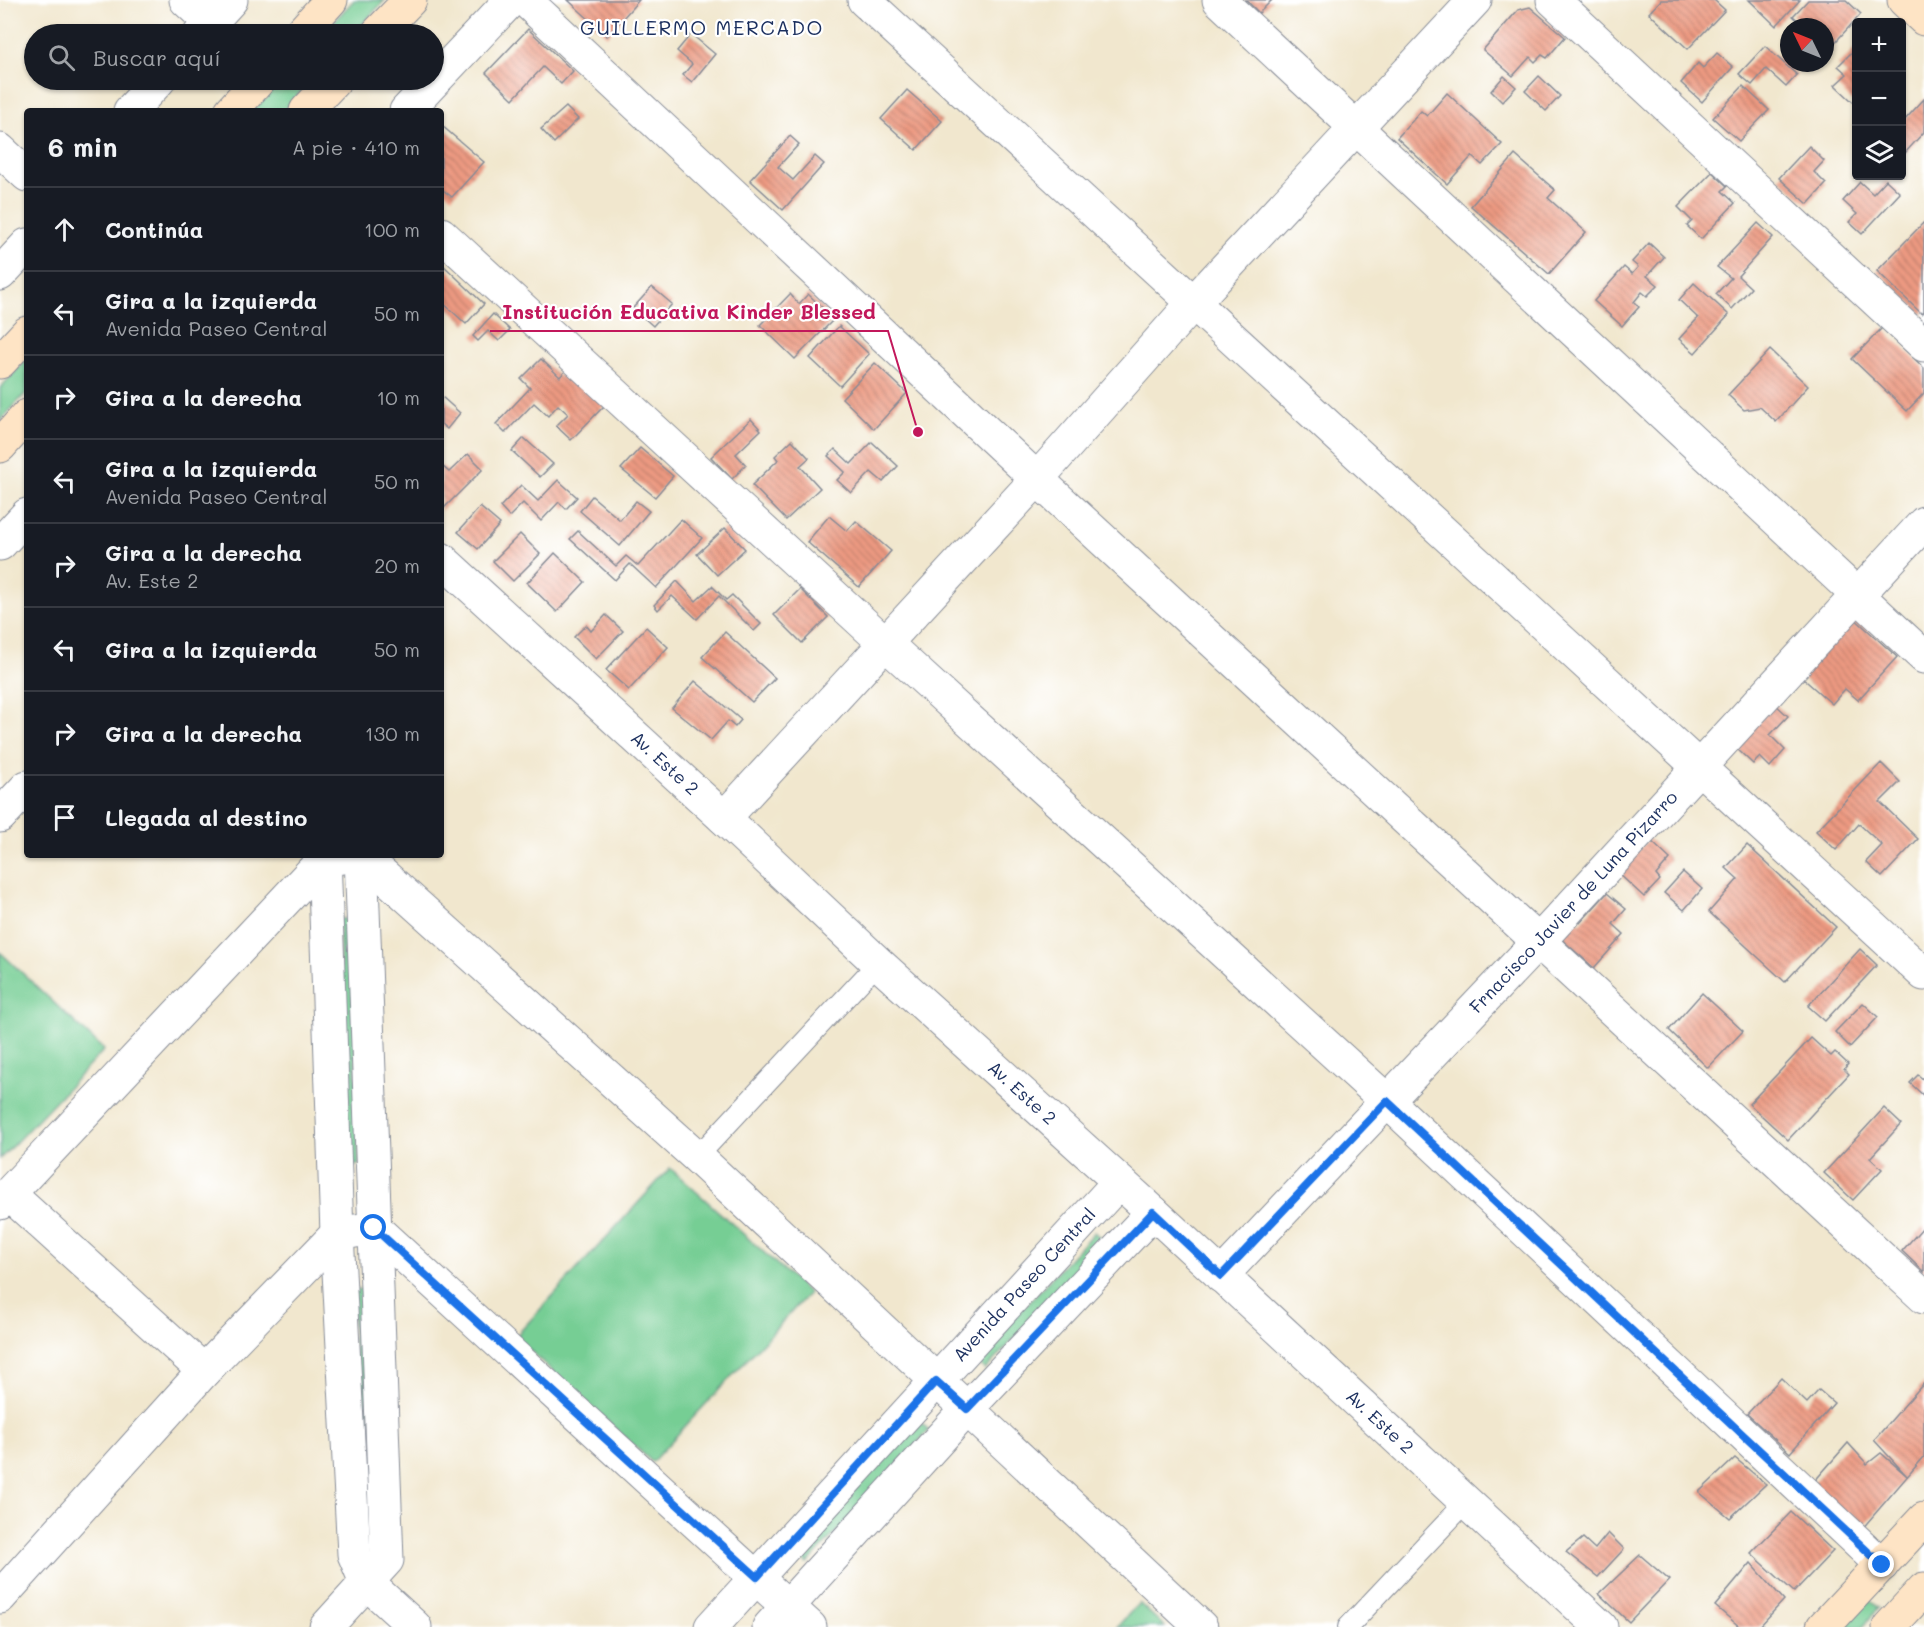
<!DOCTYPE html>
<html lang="es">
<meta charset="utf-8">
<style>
body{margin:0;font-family:Mali,sans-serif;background:#20242c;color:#f1f3f6}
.controls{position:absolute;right:18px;top:18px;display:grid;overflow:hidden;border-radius:6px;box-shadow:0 2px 4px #0004}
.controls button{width:54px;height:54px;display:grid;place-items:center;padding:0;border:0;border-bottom:2px solid #363941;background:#171b24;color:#f1f3f6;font:30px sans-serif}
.compass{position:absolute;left:1780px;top:18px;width:54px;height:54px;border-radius:50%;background:#171b24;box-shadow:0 2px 4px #0004;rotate:313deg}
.stop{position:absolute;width:18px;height:18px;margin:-14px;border:4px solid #1a73e8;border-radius:50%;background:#fff}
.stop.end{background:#1a73e8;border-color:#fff;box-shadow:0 2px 6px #0008}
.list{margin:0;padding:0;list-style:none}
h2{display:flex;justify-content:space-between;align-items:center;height:78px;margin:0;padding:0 24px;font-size:26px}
h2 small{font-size:20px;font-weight:400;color:#9ea1a6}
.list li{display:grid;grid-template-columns:39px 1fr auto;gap:18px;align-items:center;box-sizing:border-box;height:84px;padding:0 24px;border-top:2px solid #363941}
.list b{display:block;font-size:22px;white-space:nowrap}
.list p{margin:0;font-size:20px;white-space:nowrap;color:#9ea1a6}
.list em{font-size:20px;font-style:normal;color:#9ea1a6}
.icon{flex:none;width:33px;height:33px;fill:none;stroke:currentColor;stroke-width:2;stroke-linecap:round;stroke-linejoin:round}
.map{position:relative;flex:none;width:1924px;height:1627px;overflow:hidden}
.search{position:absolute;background:#171b24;box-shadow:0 2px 4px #0004;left:24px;top:24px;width:420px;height:66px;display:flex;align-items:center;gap:15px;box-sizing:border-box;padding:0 21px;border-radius:33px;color:#9ea1a6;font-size:22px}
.panel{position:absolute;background:#171b24;box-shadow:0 2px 4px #0004;left:24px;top:108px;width:420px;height:750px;border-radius:6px}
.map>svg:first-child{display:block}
.green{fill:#76ce94;stroke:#487e79;stroke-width:1.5}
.building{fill:url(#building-back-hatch)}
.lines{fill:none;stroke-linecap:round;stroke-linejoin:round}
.lane-casing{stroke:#868b96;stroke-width:22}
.street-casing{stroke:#868b96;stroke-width:35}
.secondary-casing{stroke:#868b96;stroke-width:35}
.lane{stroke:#fff;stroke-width:20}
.street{stroke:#fff;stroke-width:33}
.secondary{stroke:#fee4c5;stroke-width:33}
.route{stroke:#1a73e8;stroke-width:8}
.labels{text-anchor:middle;stroke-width:4.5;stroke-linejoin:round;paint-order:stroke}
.street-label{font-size:18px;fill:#1b2f5e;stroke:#fff}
.neighbourhood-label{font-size:20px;letter-spacing:1.5px;fill:#1b2f5e;stroke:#fff}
.leader{fill:none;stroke:#c2185b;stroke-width:2}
.callout-dot{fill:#c2185b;stroke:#fff;stroke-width:2}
.callout-label{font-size:20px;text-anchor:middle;font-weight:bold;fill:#c2185b;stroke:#fff;stroke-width:4.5;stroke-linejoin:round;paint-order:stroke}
</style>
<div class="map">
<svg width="1924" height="1627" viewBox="0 0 1924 1627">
<defs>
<pattern id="building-back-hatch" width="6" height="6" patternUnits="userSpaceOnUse" patternTransform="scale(1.5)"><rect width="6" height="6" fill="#ed9a81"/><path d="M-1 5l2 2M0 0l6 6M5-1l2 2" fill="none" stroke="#bf7e6d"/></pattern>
</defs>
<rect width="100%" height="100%" fill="#fff"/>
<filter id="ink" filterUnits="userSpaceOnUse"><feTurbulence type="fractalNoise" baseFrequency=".0167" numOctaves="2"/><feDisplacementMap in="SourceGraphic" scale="12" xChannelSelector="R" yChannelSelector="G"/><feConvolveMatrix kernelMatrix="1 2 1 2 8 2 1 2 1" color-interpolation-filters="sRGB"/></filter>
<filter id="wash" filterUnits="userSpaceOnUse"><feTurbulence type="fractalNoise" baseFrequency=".008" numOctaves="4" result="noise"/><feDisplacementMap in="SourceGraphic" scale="24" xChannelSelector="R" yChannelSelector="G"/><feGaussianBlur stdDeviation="1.35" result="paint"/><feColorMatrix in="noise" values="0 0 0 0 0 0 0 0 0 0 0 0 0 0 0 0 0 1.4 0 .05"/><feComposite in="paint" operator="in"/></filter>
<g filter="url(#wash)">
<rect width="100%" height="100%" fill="#f1e7ce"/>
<g class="green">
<path d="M354 0H385L353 34H322Z"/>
<path d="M281 80H312L283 111H252Z"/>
<path d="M27 359V392L0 421V388Z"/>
<path d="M339 919H351L359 1165 347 1166Z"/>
<path d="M0 952 104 1050 0 1159Z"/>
<path d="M670 1168 809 1293 652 1462 515 1337Z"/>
<path d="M1094 1232 1104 1241 985 1370 975 1360Z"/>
<path d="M364 1289 375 1534H362L352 1290Z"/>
<path d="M918 1420 929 1430 807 1564 796 1554Z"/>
<path d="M1870 1599 1879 1608 1862 1627H1844Z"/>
<path d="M1139 1603 1165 1627H1117Z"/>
</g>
<g id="blocks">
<g class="building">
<path d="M568 0H639L607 36Z"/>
<path d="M1246 0H1272L1259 13Z"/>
<path d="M1661 0H1714L1725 10 1688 49 1649 13Z"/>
<path d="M1749 0H1800L1776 26Z"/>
<path d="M1808 0H1846L1861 14 1829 49 1825 45V27H1805L1793 16Z"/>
<path d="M1530 7 1565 37 1547 58 1542 55 1535 62 1530 57 1513 76 1483 50 1518 10Z"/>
<path d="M528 29 573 71 561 84 543 67 513 99 486 73Z"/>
<path d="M691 34 715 54 692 82 683 75 692 64 677 51Z"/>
<path d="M1765 46 1797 75 1786 87 1766 69 1752 85 1739 74Z"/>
<path d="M1856 48V99L1853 102 1835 85 1847 74 1838 66Z"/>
<path d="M1717 53 1733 67 1702 102 1681 83 1698 63 1703 68Z"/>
<path d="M1504 76 1516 87 1502 102 1491 91Z"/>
<path d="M1539 76 1560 96 1546 111 1525 91Z"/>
<path d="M1743 86 1769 110 1739 141 1713 118Z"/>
<path d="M907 90 942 121 916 150 881 119Z"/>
<path d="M1447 93 1502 144 1482 165 1472 156 1447 184 1397 138 1421 111 1427 116Z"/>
<path d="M1924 99V132L1905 153 1902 150V123Z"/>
<path d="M566 107 578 119 554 143 541 129Z"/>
<path d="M441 125 484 162 452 197 443 190 441 193Z"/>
<path d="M790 136 799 144 778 167 793 180 815 156 824 164 783 210 750 180Z"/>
<path d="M1809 146 1824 161 1814 172 1826 184 1808 204 1779 178Z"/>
<path d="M1515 155 1555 190 1548 198 1586 232 1549 274 1471 206Z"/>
<path d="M1712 172 1727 186 1722 191 1735 203 1701 239 1687 226 1692 221 1678 207Z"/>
<path d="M1886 180 1900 193 1862 234 1849 222 1857 214 1843 201 1860 182 1873 194Z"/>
<path d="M1924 222V312L1922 314 1877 271Z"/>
<path d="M1758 223 1773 237 1738 276 1751 288 1732 309 1716 294 1731 278 1717 267Z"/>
<path d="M1649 243 1664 257 1647 276 1658 285 1647 296 1642 292 1634 302 1639 307 1622 326 1594 301 1624 267 1632 274 1638 267 1632 262Z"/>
<path d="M441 263 484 304 466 324 441 301Z"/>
<path d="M1694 283 1729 315 1695 353 1679 339 1698 318 1679 300Z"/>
<path d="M652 287 672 304 653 326 633 308Z"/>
<path d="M790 294 799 304 808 294 834 319 795 359 760 325Z"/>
<path d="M493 314 510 330 499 341 488 331 478 341 473 336Z"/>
<path d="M839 326 869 354 840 386 810 358Z"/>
<path d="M1882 328 1924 368V393L1907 411 1852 359Z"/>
<path d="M1770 350 1808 386 1776 422 1760 407 1744 410 1728 395Z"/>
<path d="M541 359 560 377 567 369 605 405 571 440 556 426 568 414 558 405 548 416 534 403 505 433 496 424 530 388 521 379Z"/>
<path d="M875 363 907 393 874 429 842 398Z"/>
<path d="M441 396 460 413 447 429 441 424Z"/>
<path d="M751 419 761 430 736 454 746 465 732 479 711 457Z"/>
<path d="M524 438 553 464 540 477 512 451Z"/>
<path d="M792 440 809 458 800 466 820 488 786 520 752 485 778 460 775 456Z"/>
<path d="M872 442 898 466 883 482 871 472 851 493 837 480 845 472 828 456 835 449 851 464Z"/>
<path d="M640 448 673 476 655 497 621 469Z"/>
<path d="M468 454 483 469 441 511V468L442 466 449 472Z"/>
<path d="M558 480 577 497 566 509 559 502 541 521 523 503 509 517 500 507 521 485 538 501Z"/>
<path d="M592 496 620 520 636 501 649 511 620 546 580 511Z"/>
<path d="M480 507 500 524 478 549 458 532Z"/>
<path d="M829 516 847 531 856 521 891 551 859 587 807 542Z"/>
<path d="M681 519 702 538 656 588 630 564 615 580 570 539 578 531 616 566 626 556 638 566Z"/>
<path d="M725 528 745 549 717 575 697 554Z"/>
<path d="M520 534 540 554 513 581 493 561Z"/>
<path d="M555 553 585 582 557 612 527 583Z"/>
<path d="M677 581 696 601 712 586 726 600 732 595 761 624 754 631 719 596 697 619 672 596 658 610 654 605Z"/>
<path d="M800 589 828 617 802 643 774 615Z"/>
<path d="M606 615 623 631 596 659 574 637 586 625 591 631Z"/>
<path d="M1853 617 1897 657 1858 700 1845 689 1832 704 1799 675Z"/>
<path d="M646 627 668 647 629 690 606 670Z"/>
<path d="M725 632 775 678 752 702 702 657Z"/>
<path d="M695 681 741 720 735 727 728 721 711 740 672 708Z"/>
<path d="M1775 704 1788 716 1770 735 1785 750 1770 767 1760 757 1753 764 1735 747Z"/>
<path d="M1881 763 1900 782 1880 802 1918 839 1882 877 1866 862 1882 845 1859 824 1836 850 1816 831Z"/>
<path d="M1649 839 1670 859 1656 875 1660 880 1644 897 1617 872Z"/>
<path d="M1747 845 1836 927 1785 982 1709 912 1738 879 1726 868Z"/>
<path d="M1683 872 1702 889 1684 910 1664 893Z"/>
<path d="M1607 893 1626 909 1613 924 1624 934 1594 968 1559 937 1576 919 1580 923Z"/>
<path d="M1860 949 1877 965 1825 1021 1808 1006Z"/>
<path d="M1702 993 1743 1031 1708 1068 1669 1030Z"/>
<path d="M1863 1003 1878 1017 1850 1047 1835 1032Z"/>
<path d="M1811 1038 1831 1056 1835 1052 1848 1064 1844 1069 1849 1074 1788 1140 1749 1104Z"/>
<path d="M1918 1075 1924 1080V1096L1910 1083Z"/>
<path d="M1884 1108 1901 1124 1870 1158 1882 1169 1853 1200 1824 1173Z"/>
<path d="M1924 1226V1272L1902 1251Z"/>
<path d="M1781 1378 1807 1403 1819 1390 1834 1403 1790 1453 1747 1414Z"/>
<path d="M1924 1383V1457L1861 1530 1812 1484 1848 1443 1867 1464 1881 1453 1907 1476 1874 1440Z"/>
<path d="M1735 1458 1766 1484 1730 1518 1699 1492Z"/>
<path d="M1791 1512 1833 1551 1794 1592 1751 1553Z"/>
<path d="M1608 1533 1624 1549 1598 1577 1566 1552 1583 1538 1595 1549Z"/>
<path d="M1640 1555 1669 1580 1629 1622 1599 1594Z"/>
<path d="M1751 1563 1784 1600 1759 1627H1740L1715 1606Z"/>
</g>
</g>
</g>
<g filter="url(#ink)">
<use href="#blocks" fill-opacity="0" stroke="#868b96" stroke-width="1.5"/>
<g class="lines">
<g class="lane-casing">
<g id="lane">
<path d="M697 1157 878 963"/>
<path d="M1348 1627 1466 1502"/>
</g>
</g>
<g class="street-casing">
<g id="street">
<path d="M186 0 211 23"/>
<path d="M525 0 1037 479 1924 1297"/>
<path d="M864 0 1924 974"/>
<path d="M1219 0 1924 657"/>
<path d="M1553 0 1924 345"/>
<path d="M200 34 231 0"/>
<path d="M130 111 159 80"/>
<path d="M406 111 511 0"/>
<path d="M0 150 27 175"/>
<path d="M441 234 886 644 1387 1101 1882 1565"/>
<path d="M0 274 27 245"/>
<path d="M0 544 27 515"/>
<path id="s1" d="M441 559 724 818 878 963 1153 1212 1601 1627"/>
<path d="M0 816 27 787"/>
<path d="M724 818 1037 479 1194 302 1475 0"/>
<path d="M324 855 337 1234 354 1554 366 1582 415 1627"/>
<path d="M9 1194 204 1371"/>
<path d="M0 1203 324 859 361 855 697 1157 1201 1627"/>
<path id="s2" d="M1221 1276 1539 941 1924 523"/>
<path d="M0 1597 204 1371 337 1234 374 1228 810 1627"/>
<path d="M326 1627 387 1560 361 855"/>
<path id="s3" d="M711 1627 1119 1182"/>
<path d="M769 1627 967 1409 1153 1212"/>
</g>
</g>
<g class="secondary-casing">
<g id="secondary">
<path d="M1904 0 1924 19"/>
<path d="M300 34 331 0"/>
<path d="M377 34 410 0"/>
<path d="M231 111 259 80"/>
<path d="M306 111 335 80"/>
<path d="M0 362 27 333"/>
<path d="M0 446 27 416"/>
<path d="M1823 1627 1924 1519"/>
<path d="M1889 1627 1924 1589"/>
</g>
</g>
<use href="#lane" class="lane"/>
<use href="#street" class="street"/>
<use href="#secondary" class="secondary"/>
</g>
</g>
<g class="lines" filter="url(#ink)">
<path class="route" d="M374 1228 757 1577 936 1381 967 1409 1153 1212 1221 1276 1387 1101 1882 1565"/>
</g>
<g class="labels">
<g class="street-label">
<text dy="6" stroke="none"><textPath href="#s1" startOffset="303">Av. Este 2</textPath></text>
<text dy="6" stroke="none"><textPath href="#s2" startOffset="514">Frnacisco Javier de Luna Pizarro</textPath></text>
<text dy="6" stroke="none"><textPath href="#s1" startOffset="789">Av. Este 2</textPath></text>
<text dy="6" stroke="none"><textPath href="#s3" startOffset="464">Avenida Paseo Central</textPath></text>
<text dy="6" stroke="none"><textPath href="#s1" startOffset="1275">Av. Este 2</textPath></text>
</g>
<g class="neighbourhood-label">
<text x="702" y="35">GUILLERMO MERCADO</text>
</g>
</g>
<path class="leader" d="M918 432L888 331H490"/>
<circle class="callout-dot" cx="918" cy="432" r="6"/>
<g class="callout-label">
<text x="689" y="319">Institución Educativa Kinder Blessed</text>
</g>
</svg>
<div class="controls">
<button>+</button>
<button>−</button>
<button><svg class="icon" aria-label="layers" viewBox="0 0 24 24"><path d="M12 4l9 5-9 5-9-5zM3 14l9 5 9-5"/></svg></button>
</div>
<svg class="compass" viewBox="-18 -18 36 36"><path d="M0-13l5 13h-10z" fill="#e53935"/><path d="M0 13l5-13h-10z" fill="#9ea1a6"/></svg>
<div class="stop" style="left:374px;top:1228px"></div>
<div class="stop end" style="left:1882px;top:1565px"></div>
<div class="search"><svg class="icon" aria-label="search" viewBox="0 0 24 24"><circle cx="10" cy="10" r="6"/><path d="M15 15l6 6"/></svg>Buscar aquí</div>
<section class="panel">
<h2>6 min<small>A pie · 410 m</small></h2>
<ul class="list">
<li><svg class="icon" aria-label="ahead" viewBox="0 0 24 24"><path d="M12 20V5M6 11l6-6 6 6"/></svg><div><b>Continúa</b></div><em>100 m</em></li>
<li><svg class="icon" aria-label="left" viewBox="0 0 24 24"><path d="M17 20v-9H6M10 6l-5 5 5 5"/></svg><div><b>Gira a la izquierda</b><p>Avenida Paseo Central</p></div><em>50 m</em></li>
<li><svg class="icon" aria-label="right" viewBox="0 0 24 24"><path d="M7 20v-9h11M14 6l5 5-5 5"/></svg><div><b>Gira a la derecha</b></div><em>10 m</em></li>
<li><svg class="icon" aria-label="left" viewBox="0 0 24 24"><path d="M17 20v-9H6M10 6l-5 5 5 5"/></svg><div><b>Gira a la izquierda</b><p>Avenida Paseo Central</p></div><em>50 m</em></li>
<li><svg class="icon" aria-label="right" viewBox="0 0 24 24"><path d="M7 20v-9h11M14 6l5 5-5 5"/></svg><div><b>Gira a la derecha</b><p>Av. Este 2</p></div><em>20 m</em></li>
<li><svg class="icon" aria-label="left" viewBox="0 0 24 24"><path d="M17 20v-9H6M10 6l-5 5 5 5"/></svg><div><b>Gira a la izquierda</b></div><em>50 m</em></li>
<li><svg class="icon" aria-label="right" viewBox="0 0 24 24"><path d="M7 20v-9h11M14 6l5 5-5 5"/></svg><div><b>Gira a la derecha</b></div><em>130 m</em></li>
<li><svg class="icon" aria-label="arrive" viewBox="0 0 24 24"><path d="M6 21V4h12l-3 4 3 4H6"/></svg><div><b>Llegada al destino</b></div></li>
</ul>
</section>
</div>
